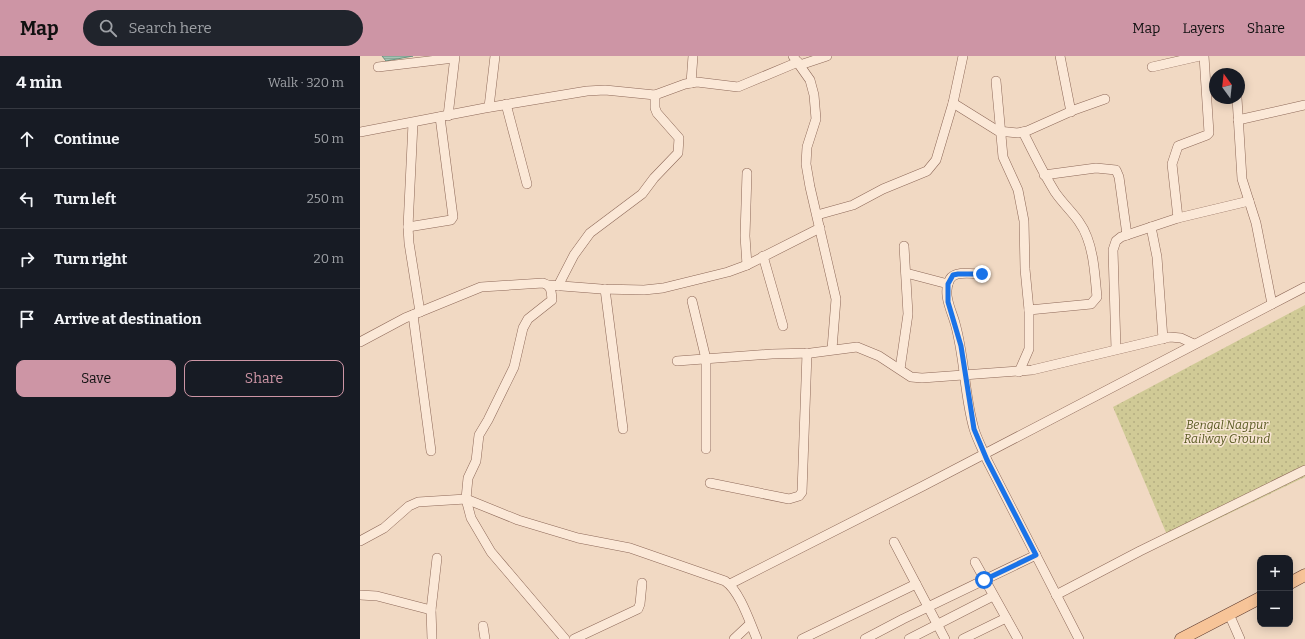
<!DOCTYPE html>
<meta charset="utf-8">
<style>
body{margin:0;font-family:Bitter,serif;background:#20242c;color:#f1f3f6}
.controls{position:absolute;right:12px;bottom:12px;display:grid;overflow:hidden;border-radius:8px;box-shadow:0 2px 10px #0003}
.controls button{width:36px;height:36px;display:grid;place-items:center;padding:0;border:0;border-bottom:1px solid #363941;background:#171b24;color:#f1f3f6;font:20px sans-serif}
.compass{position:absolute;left:849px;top:12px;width:36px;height:36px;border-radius:50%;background:#171b24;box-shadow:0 2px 10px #0003;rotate:345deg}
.stop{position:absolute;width:12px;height:12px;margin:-9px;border:3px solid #1a73e8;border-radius:50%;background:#fff}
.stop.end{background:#1a73e8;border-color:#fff;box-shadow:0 1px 4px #0008}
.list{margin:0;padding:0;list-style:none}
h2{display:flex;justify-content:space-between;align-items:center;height:52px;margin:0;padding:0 16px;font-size:17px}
h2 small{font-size:13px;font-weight:400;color:#9ea1a6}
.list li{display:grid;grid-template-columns:26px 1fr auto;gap:12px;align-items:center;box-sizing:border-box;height:60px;padding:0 16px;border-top:1px solid #363941}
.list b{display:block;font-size:15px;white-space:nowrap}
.list em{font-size:13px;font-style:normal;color:#9ea1a6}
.actions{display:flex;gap:8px;padding:12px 16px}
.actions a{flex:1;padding:9px 0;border:1px solid #cd95a5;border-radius:8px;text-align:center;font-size:14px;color:#cd95a5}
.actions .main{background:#cd95a5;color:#111}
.icon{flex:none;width:22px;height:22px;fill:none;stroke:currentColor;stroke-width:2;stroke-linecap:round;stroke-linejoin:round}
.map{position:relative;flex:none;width:945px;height:583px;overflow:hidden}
header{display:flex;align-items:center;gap:24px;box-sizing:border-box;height:56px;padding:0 20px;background:#cd95a5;color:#111}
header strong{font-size:19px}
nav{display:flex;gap:22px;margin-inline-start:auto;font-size:14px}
.search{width:280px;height:36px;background:#20242c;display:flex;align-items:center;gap:10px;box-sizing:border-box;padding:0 14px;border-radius:22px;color:#9ea1a6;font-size:15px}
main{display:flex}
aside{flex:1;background:#171b24}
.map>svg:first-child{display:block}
.grass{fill:url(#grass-dots)}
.water{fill:url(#water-rules);stroke:#6b9380}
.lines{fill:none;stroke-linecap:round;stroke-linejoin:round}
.minor-casing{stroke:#8d6858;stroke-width:10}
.major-casing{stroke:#5b382d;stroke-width:13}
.minor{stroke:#fbe8d7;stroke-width:9}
.major{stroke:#f7c498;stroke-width:12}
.route{stroke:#1a73e8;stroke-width:5}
.labels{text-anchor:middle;stroke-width:3;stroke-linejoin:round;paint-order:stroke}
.park-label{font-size:12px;font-style:italic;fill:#595a22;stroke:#f8e5d3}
</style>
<header>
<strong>Map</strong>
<div class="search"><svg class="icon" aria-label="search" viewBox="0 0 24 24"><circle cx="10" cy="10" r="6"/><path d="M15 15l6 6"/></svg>Search here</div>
<nav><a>Map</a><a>Layers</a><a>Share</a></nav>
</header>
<main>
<aside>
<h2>4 min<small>Walk · 320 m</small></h2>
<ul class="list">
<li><svg class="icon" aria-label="ahead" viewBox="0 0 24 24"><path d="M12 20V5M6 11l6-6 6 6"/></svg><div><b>Continue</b></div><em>50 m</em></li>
<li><svg class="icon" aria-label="left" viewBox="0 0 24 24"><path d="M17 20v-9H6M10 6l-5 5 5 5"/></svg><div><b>Turn left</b></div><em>250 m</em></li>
<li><svg class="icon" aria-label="right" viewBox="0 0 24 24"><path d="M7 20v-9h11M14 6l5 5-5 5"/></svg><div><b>Turn right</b></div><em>20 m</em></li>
<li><svg class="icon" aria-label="arrive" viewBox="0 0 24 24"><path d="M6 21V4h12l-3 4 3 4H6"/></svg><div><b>Arrive at destination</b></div></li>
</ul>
<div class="actions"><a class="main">Save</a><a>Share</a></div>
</aside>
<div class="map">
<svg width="945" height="583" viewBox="0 0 945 583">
<defs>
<pattern id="grass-dots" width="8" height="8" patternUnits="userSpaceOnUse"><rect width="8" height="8" fill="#d0ca96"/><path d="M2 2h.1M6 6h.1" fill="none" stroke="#b4ad81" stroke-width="1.8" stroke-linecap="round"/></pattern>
<pattern id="water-rules" width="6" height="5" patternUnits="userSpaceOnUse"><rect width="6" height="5" fill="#a5c4b4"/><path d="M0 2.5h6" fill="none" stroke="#8fa89a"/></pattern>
</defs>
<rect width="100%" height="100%" fill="#f1d9c3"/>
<path class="grass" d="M945 249V421L810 486 753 351Z"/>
<path class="water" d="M22 0H53L26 5Z"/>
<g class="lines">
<g class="minor-casing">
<g id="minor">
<path d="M433 0 450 24 454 39 456 63 447 91 446 108 450 131 476 243 472 293"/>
<path d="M700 0 711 56"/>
<path d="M440 9 467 0"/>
<path d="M18 11 94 2"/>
<path d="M792 11 840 0"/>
<path d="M636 25 643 101 658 134 664 165 665 213 669 254V293L659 316"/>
<path d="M331 27 333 0"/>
<path d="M877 42 882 123 896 167 912 248"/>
<path d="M593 47 638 75 658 77 667 75 714 54 745 43"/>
<path d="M146 48 167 128"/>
<path d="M129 51 135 0"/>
<path d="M88 60 95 0"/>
<path d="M878 64 945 49"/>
<path d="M53 67 48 171 49 187 60 256"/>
<path d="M0 76 125 52 227 35 245 34 295 39 325 28 337 26 378 31 438 6"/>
<path d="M663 76C673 96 683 117 695 136 705 151 721 163 727 181 734 199 735 221 737 241L731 248 669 254"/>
<path d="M387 117 385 180 387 209"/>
<path d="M684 119 736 112 756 114 759 121 767 179"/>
<path d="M457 159 493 149 523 133 567 115 576 104 593 47 603 0"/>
<path d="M818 162 812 108 818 90 847 79 849 77 844 0"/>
<path d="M48 171 91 164 93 161 80 61"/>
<path d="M791 171 797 201 803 283"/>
<path d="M403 200 423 270"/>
<path d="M546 217 588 228"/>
<path d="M622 218C613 218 595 214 590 223 582 237 591 253 595 267 605 302 604 338 614 373 617 383 623 394 627 404L719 583"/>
<path d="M189 229 241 233 284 234 303 232 368 216 387 209 460 172"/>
<path d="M198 230 214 199 230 177 282 138 294 122 318 97 319 82 297 57 295 52V39"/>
<path d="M245 233 263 373"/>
<path d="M332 245 346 303V393"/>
<path d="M53 259 71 395"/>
<path d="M0 286 45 262 121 231 183 227C192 230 191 235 192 244L168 263 163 272 154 311 128 364 119 379 116 405 108 422 106 443 111 462 131 496 205 583"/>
<path d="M756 293 753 194 756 185 761 181 818 162 889 145"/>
<path d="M317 305 412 298 451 297 497 291 519 300 551 321 562 322 672 314 810 281 821 282 834 288"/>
<path d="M540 313 548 258 544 190"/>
<path d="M350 427 429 443 439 440 442 436 447 297"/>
<path d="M0 485 24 472 49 450 58 446 106 443 158 464 218 482 270 492 365 525C380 535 390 567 397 583"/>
<path d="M534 486 585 583"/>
<path d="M615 506 658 583"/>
<path d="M370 528 563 430 945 231"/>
<path d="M0 539 17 540 71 554"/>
<path d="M696 539 780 495 945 414"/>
<path d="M869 558 880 583"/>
<path d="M123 570 125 583"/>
<path d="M72 583 71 554 77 502"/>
<path d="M214 583 278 553 280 548 282 527"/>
<path d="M374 583 390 568"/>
<path d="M442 583 556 528"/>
<path d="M505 583 543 563 676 499"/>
<path d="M549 583 633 540"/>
<path d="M603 583 646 562"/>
</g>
</g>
<g class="major-casing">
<g id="major">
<path d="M930 527 945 519"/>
<path d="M821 583 900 542"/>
</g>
</g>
<use href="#minor" class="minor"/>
<use href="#major" class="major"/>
</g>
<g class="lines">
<path class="route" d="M622 218H598L593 219 588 228V246L601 290 614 373 627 404 676 499 624 524"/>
</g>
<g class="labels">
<g class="park-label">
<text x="867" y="373">Bengal Nagpur<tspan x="867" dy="14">Railway Ground</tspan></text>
</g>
</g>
</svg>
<div class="controls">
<button>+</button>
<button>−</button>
</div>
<svg class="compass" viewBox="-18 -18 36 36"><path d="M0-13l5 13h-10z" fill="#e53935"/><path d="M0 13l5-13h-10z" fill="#9ea1a6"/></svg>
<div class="stop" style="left:624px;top:524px"></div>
<div class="stop end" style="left:622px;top:218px"></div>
</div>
</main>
